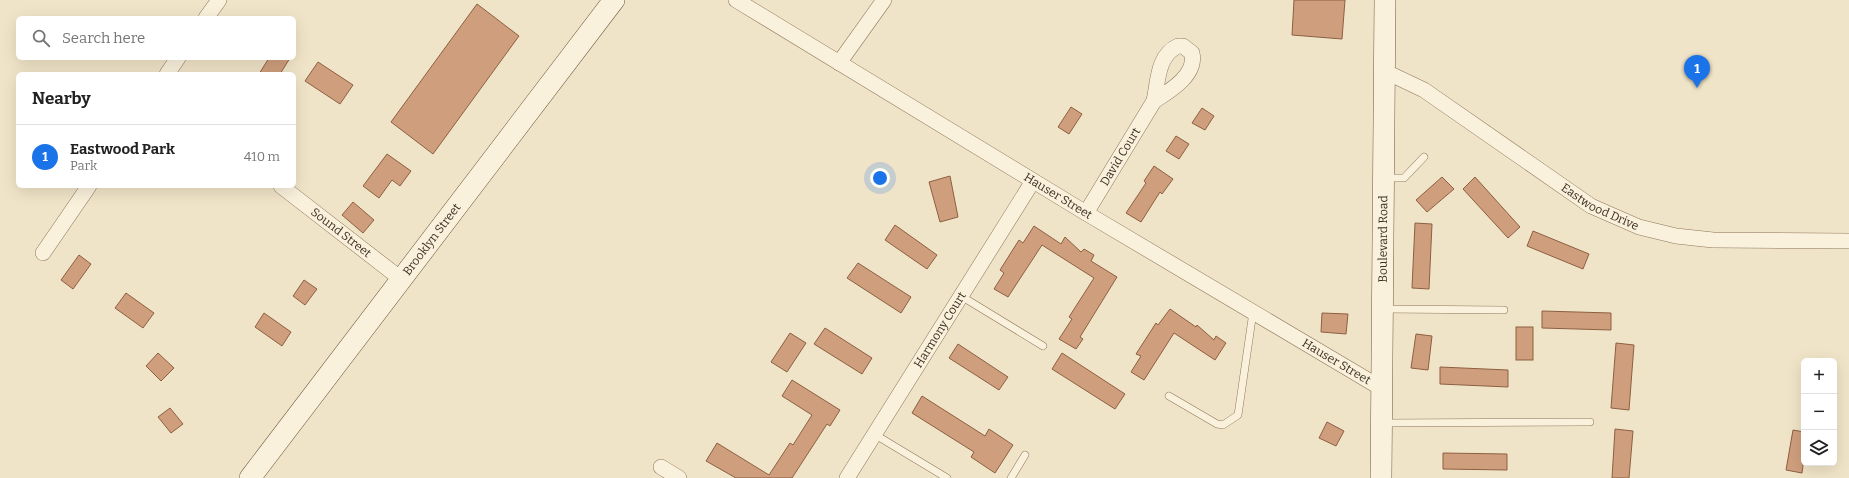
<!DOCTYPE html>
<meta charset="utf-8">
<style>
body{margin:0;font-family:Bitter,serif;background:#f2f2f2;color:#222}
.controls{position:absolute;right:12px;bottom:12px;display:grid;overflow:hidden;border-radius:6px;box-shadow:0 4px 16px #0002}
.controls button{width:36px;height:36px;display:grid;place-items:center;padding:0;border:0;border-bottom:1px solid #e0e0e0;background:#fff;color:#222;font:20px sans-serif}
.you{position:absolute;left:880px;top:178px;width:14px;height:14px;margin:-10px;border:3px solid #fff;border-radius:50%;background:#1a73e8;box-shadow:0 0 0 6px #1a73e833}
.badge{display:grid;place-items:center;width:26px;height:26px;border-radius:50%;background:#1a73e8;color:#fff;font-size:13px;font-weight:700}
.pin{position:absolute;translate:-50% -33px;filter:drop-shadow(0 1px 2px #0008)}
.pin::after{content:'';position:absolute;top:21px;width:14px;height:12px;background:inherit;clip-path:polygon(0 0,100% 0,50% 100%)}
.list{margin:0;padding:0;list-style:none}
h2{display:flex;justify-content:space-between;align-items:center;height:52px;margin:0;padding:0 16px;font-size:17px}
h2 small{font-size:13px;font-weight:400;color:#767676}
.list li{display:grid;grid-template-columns:26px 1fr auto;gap:12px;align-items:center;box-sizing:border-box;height:64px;padding:0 16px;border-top:1px solid #e0e0e0}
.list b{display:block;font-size:15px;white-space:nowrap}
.list p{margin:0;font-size:13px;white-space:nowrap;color:#767676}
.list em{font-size:13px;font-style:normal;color:#767676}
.icon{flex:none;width:22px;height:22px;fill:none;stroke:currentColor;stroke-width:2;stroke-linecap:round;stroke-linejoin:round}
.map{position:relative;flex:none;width:1849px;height:478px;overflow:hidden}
.search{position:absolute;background:#fff;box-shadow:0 4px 16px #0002;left:16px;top:16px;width:280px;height:44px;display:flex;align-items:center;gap:10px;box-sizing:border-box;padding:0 14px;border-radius:6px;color:#767676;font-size:15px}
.panel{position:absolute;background:#fff;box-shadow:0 4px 16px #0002;left:16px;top:72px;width:280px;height:116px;border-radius:6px}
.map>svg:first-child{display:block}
.building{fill:#cf9f7d;stroke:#8d5f41}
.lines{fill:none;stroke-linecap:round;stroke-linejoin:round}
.lane-casing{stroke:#8d765c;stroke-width:8}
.street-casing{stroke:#8d765c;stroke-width:16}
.secondary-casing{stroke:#6f573f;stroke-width:22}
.lane{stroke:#faf1dc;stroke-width:7}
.street{stroke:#faf1dc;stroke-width:15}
.secondary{stroke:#faf1dc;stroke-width:21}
.labels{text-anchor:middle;stroke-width:3;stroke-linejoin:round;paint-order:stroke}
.street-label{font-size:12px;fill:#3d2e20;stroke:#f7eed8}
</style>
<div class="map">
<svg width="1849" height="478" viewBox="0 0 1849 478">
<rect width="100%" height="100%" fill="#f0e4c8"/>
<g class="building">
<path d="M1294 0H1345L1342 39 1292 35Z"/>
<path d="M477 4 519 36 433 154 391 122Z"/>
<path d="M269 58H290L280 74H259Z"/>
<path d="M318 62 353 85 340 104 305 81Z"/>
<path d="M1071 107 1082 114 1069 134 1058 127Z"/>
<path d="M1202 108 1214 116 1205 130 1192 123Z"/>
<path d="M1176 136 1189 144 1179 159 1166 151Z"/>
<path d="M387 154 411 171 400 186 392 180 379 198 363 186Z"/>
<path d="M1154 166 1173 179 1162 194 1160 192 1141 222 1126 213 1146 183 1144 181Z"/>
<path d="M950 176 958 217 940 222 929 182Z"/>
<path d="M1442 177 1454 189 1427 212 1416 200Z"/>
<path d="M1475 177 1520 227 1508 238 1463 189Z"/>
<path d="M353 202 374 220 363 233 342 215Z"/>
<path d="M1415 223 1432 224 1429 289 1412 288Z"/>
<path d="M895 225 937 255 927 269 885 240Z"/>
<path d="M1034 226 1061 244 1065 237 1081 252 1084 249 1094 255 1091 261 1117 277 1080 337 1083 339 1076 349 1059 339 1072 319 1069 317 1094 278 1042 245 1008 297 994 289 1004 273 1000 270 1019 240 1023 243Z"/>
<path d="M1533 231 1589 254 1583 269 1527 246Z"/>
<path d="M79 255 91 264 73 289 61 280Z"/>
<path d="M858 263 911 297 901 313 847 278Z"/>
<path d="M304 280 317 289 305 305 293 296Z"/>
<path d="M126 293 154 313 143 328 115 308Z"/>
<path d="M1170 309 1196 327 1197 325 1214 340 1216 336 1226 343 1215 360 1174 333 1144 380 1131 372 1141 356 1136 354 1156 323 1158 325Z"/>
<path d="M1542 311 1611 313V330L1542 328Z"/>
<path d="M264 313 291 332 282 346 255 327Z"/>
<path d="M1322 313 1348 314 1346 334 1321 332Z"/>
<rect x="1516" y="327" width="17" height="33"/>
<path d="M825 328 872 358 862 374 814 344Z"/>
<path d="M790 333 806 343 787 372 771 362Z"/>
<path d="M1416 334 1432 336 1428 370 1411 368Z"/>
<path d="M1616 343 1634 345 1629 410 1611 408Z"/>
<path d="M958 344 1008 377 999 390 949 358Z"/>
<path d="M158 353 174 368 161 381 146 366Z"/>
<path d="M1062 353 1125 394 1115 409 1052 369Z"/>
<path d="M1440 367 1508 370V387L1440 384Z"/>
<path d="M792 380 840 410 830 426 827 424 792 478H736L706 461 717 443 769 475 790 443 793 445 812 415 782 396Z"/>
<path d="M922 396 985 436 989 429 1013 445 995 473 971 457 974 452 912 413Z"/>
<path d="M170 408 183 424 171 433 158 417Z"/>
<path d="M1327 422 1344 431 1336 446 1319 438Z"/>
<path d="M1615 429 1633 431 1629 478H1612Z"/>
<path d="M1793 430 1804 432V458L1802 473 1786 470Z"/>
<path d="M1443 453 1507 454V470L1443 469Z"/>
</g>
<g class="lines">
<g class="lane-casing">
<g id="lane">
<path d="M1385 178H1404L1424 157"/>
<path d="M961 296 1043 346"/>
<path d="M1384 309 1504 310"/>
<path d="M1169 396 1217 424 1223 425 1238 415 1253 312"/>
<path d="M1383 423 1590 422"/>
<path d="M874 434 947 478"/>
<path d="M1011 478 1025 455"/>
</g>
</g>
<g class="street-casing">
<g id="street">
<path id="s1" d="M736 0 1086 213 1381 388"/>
<path d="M206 18 219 0"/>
<path d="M1178 46H1183L1192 53C1197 75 1170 91 1154 101 1158 83 1157 55 1178 46Z"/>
<path d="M839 63 884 0"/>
<path id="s2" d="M1384 71 1424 90 1591 206 1639 227 1676 236 1713 240 1849 241"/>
<path d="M167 74 178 58"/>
<path id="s3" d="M281 186 401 279"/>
<path id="s4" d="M1086 213 1154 101"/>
<path d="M43 253 89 186"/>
<path d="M661 467 679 478"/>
<path id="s5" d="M847 478 1033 181"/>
</g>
</g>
<g class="secondary-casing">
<g id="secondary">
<path id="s6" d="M250 478 614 0"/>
<path id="s7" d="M1381 478 1385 0"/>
</g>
</g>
<use href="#lane" class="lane"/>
<use href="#street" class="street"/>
<use href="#secondary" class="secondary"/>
</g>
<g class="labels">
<g class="street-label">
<text dy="4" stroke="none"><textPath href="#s4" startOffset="66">David Court</textPath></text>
<text dy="4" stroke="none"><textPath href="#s1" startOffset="377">Hauser Street</textPath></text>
<text dy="4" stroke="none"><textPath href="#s2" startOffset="256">Eastwood Drive</textPath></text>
<text dy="4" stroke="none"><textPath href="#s3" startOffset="76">Sound Street</textPath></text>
<text dy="4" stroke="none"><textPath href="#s6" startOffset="300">Brooklyn Street</textPath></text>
<text dy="4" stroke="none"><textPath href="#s7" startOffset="239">Boulevard Road</textPath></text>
<text dy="4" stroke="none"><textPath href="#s5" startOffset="175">Harmony Court</textPath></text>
<text dy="4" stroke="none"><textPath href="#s1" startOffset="701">Hauser Street</textPath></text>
</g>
</g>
</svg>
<div class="controls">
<button>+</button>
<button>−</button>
<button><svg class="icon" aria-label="layers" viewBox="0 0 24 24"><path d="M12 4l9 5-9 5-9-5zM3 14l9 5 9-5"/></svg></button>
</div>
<div class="you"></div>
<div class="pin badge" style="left:1697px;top:88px">1</div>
<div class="search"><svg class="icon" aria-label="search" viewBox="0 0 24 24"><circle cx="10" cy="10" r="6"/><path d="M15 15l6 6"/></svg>Search here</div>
<section class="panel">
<h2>Nearby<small></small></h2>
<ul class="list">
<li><span class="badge">1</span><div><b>Eastwood Park</b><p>Park</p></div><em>410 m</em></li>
</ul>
</section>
</div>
